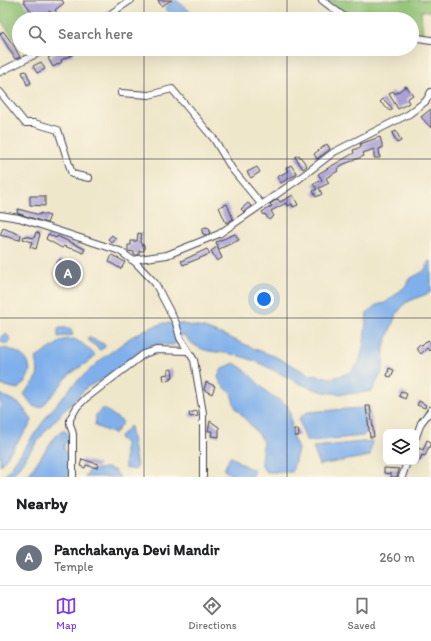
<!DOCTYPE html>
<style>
body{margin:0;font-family:Itim,sans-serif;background:#f2f2f2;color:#202124}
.controls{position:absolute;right:12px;bottom:12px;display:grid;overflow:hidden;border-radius:8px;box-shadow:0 4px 16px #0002}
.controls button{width:36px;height:36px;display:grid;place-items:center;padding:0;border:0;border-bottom:1px solid #e0e0e0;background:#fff;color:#202124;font:20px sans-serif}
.you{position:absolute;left:264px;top:299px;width:14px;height:14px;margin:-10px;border:3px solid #fff;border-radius:50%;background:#1a73e8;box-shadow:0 0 0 6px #1a73e833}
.badge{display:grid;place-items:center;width:26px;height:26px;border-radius:50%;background:#7c3aed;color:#fff;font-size:13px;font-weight:700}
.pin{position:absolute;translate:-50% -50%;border:2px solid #fff;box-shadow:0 1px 4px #0006}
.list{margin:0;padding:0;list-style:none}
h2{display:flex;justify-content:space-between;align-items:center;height:52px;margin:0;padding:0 16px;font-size:17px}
h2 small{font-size:13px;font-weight:400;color:#757577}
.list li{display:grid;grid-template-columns:26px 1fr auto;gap:12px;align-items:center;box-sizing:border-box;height:56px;padding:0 16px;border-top:1px solid #e0e0e0}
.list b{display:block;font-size:15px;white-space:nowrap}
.list p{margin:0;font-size:13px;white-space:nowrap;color:#757577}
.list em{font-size:13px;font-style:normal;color:#757577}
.icon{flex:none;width:22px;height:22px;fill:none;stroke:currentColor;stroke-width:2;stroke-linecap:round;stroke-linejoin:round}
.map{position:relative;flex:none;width:431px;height:477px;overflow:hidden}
.search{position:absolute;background:#fff;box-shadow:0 4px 16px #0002;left:12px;right:12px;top:12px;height:44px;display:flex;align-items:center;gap:10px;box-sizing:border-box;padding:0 14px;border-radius:22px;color:#757577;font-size:15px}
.sheet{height:108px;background:#fff}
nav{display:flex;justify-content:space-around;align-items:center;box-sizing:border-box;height:56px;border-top:1px solid #e0e0e0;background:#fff;font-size:11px;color:#757577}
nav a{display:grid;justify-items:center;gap:2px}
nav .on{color:#7c3aed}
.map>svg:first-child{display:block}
.green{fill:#8fc375;stroke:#587258}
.water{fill:#80b0eb;stroke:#516993}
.building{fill:#aaa0d5}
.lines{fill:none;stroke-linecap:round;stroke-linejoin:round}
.minor-casing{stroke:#414050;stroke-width:8}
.minor{stroke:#fff;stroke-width:6}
.grid{fill:none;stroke:#22223b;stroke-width:1;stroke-opacity:0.55}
</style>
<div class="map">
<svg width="431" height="477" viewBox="0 0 431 477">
<rect width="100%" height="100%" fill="#fcf5e5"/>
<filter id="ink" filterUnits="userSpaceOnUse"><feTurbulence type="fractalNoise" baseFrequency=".025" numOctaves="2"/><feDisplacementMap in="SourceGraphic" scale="8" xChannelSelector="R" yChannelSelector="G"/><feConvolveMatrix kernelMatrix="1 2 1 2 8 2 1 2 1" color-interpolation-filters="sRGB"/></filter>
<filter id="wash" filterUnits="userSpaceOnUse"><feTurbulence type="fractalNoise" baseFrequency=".012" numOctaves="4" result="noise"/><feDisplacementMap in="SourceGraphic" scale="16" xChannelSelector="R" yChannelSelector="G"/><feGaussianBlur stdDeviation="0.9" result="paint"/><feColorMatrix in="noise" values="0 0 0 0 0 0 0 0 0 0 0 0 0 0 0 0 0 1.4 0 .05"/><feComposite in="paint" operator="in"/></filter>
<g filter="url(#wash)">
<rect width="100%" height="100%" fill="#efe7ca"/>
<g class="green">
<path d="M0 0H21L34 19H19V47L0 19Z"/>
<path d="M326 0H431V11H421L423 35 412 34V19H352Z"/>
</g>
<g class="water">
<path d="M176 0 197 17 199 19H173L165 7Z"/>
<path d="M429 261H431V292L405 303 396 315 384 346 383 370 372 391C358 394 339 395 324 392 293 385 267 362 236 355 214 350 200 355 184 335L177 336 176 343 173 345 156 344 146 347 103 379 87 387 46 430 12 476 4 477 50 412 72 386 103 358 130 338 144 330 164 323 182 324 204 328 226 336 255 349 276 357 311 375 332 378 349 373 359 363 364 343 367 313 376 305 385 303 406 286 409 279 424 271Z"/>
<path d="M60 328H70L73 335 58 337V329Z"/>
<circle cx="5" cy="339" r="4.5"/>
<path d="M88 337 104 344 105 347 100 350 88 340Z"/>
<path d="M74 339 83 344 95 355 92 359 70 374 42 407H34L24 394C37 378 40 380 36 358L63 340Z"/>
<path d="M0 348C13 348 34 358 29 374 27 380 22 385 18 389L0 385Z"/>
<path d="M234 363 245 370 268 393 287 405 290 412 293 438 298 449 292 472H268L264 470 261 462 263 444 261 437 235 407 231 393 221 384 218 377 222 369Z"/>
<path d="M0 394 20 404 32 420 30 425 0 466Z"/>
<path d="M361 408 365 410 367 432 363 436 312 441 306 440 299 420 301 416 308 412Z"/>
<path d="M102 409 106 410 123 422 114 434 95 426 96 415Z"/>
<path d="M130 426 137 468 135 470 125 468V443L119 438Z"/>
<path d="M64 430 69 435V440L64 445V449L68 456 69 477H27L56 435Z"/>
<path d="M372 441 370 456 319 465 313 447Z"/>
<path d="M230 456 250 469 253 468V477H234L224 470Z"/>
<path d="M106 468 114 470 120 477H84L90 470Z"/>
</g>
<g id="blocks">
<g class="building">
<path d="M23 0H62L64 3 55 10 57 13 52 15 50 11 46 14 44 12 36 18Z"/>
<path d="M158 0H172L161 6Z"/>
<path d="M3 31 14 46 20 57 15 59 0 34Z"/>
<path d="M63 49H71L74 54 61 60 62 62 53 67 48 58Z"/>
<path d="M41 62 45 69 37 73 33 66Z"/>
<path d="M26 71 31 83 27 85 22 72Z"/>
<path d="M406 86 413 95 407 99 409 103 398 109 389 94 393 91 395 94Z"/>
<path d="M383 99 393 109 390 111 380 102Z"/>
<path d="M431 109V128L421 117Z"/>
<path d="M396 131 401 141 397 143 392 133Z"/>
<path d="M380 137 382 144V148L379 149 380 158H374V149L363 153 364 156 342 165 337 169 338 171 326 178 329 183 319 188 322 194 316 197 313 191 317 189 313 184 322 180 318 174 354 153 353 150 361 147 360 144Z"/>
<path d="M327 144 330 149 317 159 314 154Z"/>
<path d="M299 155 307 166 303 169 295 157Z"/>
<path d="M291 165 297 174 281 183 277 177 288 171 286 168Z"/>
<path d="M257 167 260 172 251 178 247 172Z"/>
<path d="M293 195 298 205 293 207 292 204 288 206 286 203 271 211 274 216 269 220 265 214 264 215 262 212 272 206 270 204 278 199 280 202Z"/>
<path d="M30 196H45V206L30 205Z"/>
<path d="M248 203 251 206 244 212 241 209Z"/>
<path d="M227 204 233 219 226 223 219 207Z"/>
<path d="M18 209 40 215V213L50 216 47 223 17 213Z"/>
<circle cx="206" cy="231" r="4"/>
<path d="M3 228 21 235 20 240 0 235Z"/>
<path d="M36 232 40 234 36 249 30 247 32 242 23 239 24 236 34 238Z"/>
<path d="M138 233 142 234 140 242 142 245H144V251H139V255H134V252L128 251V245H131V241H137Z"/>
<path d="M48 234 56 238 57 236 85 249 83 253 72 248V249L64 246 62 248 46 239Z"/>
<path d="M235 234 239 240 219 249 216 242Z"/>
<path d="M112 235 116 239 112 243 108 239Z"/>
<path d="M217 247 222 258 217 261 211 251Z"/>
<path d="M207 249 210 254 183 265 181 261Z"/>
<path d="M112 255 125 262 121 269 109 262Z"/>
<path d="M60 259 66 262 67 261 70 264 69 266 76 271 72 277 66 273 68 271 56 264Z"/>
<path d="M428 340 431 343V349L429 351 427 348 421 354 416 348 420 344 422 346Z"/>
<path d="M389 368 394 370 391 377 387 376Z"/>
<path d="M172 369 173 377 170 378V380L164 381 163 375 168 374V370Z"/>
<path d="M206 382 215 386 212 394 204 390Z"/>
<path d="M401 391 407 394 405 399 399 396Z"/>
<path d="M419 401 426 405 425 408 417 405Z"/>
<path d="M366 406H370L374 437H370Z"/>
<path d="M197 411 198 416 190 417 189 413Z"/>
<path d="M210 421 219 427V437L211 436 212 431H208Z"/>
<path d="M294 429H298L299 436H295Z"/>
<path d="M427 440 431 442V447H429L425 456 422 455 420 461 416 460 419 448 423 450Z"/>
<path d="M82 459 98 464 97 468 86 465 85 468 80 466Z"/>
<path d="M384 468 399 469 397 477H391V474L384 473Z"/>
</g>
</g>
</g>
<g filter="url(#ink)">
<use href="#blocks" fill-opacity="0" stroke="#414050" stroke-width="1"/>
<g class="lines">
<g class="minor-casing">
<g id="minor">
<path d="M322 0 347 19"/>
<path d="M103 19 131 0"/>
<path d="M412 37 431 40"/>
<path d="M0 72 46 49"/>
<path d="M0 92 25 123H34L58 130 72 174 89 178"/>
<path d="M121 93 149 95 172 89 214 139 232 169 261 204"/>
<path d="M0 215 19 218 120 251 135 262 155 283 176 323 180 338 194 360 203 413V477"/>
<path d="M132 260 167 255 219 234 296 181 334 152 409 114 426 101 431 92"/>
<path d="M416 437 421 423 431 410"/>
<path d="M73 477V434L70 424V419L77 407 86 398 144 354 156 350 188 351"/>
<path d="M402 477 407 462"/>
</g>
</g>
<use href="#minor" class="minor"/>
</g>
</g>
<path class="grid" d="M144 0V19M287 0V19M144 49V477M287 49V477M0 159H431M0 318H431"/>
</svg>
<div class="controls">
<button><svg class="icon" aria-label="layers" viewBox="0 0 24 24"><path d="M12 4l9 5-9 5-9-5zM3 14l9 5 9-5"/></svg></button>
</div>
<div class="you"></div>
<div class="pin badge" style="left:68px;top:273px;background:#6b7280">A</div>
<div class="search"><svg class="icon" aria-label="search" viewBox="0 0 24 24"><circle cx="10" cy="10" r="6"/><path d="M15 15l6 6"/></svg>Search here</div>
</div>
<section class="sheet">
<h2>Nearby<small></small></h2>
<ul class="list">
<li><span class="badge" style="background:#6b7280">A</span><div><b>Panchakanya Devi Mandir</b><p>Temple</p></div><em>260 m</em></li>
</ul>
</section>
<nav>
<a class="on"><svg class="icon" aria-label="map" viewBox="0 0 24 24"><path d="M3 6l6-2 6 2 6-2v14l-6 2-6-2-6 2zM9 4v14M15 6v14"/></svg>Map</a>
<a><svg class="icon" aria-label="directions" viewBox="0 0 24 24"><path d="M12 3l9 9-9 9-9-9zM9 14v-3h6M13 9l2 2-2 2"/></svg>Directions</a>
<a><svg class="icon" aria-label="saved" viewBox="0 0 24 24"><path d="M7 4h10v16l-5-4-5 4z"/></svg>Saved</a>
</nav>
